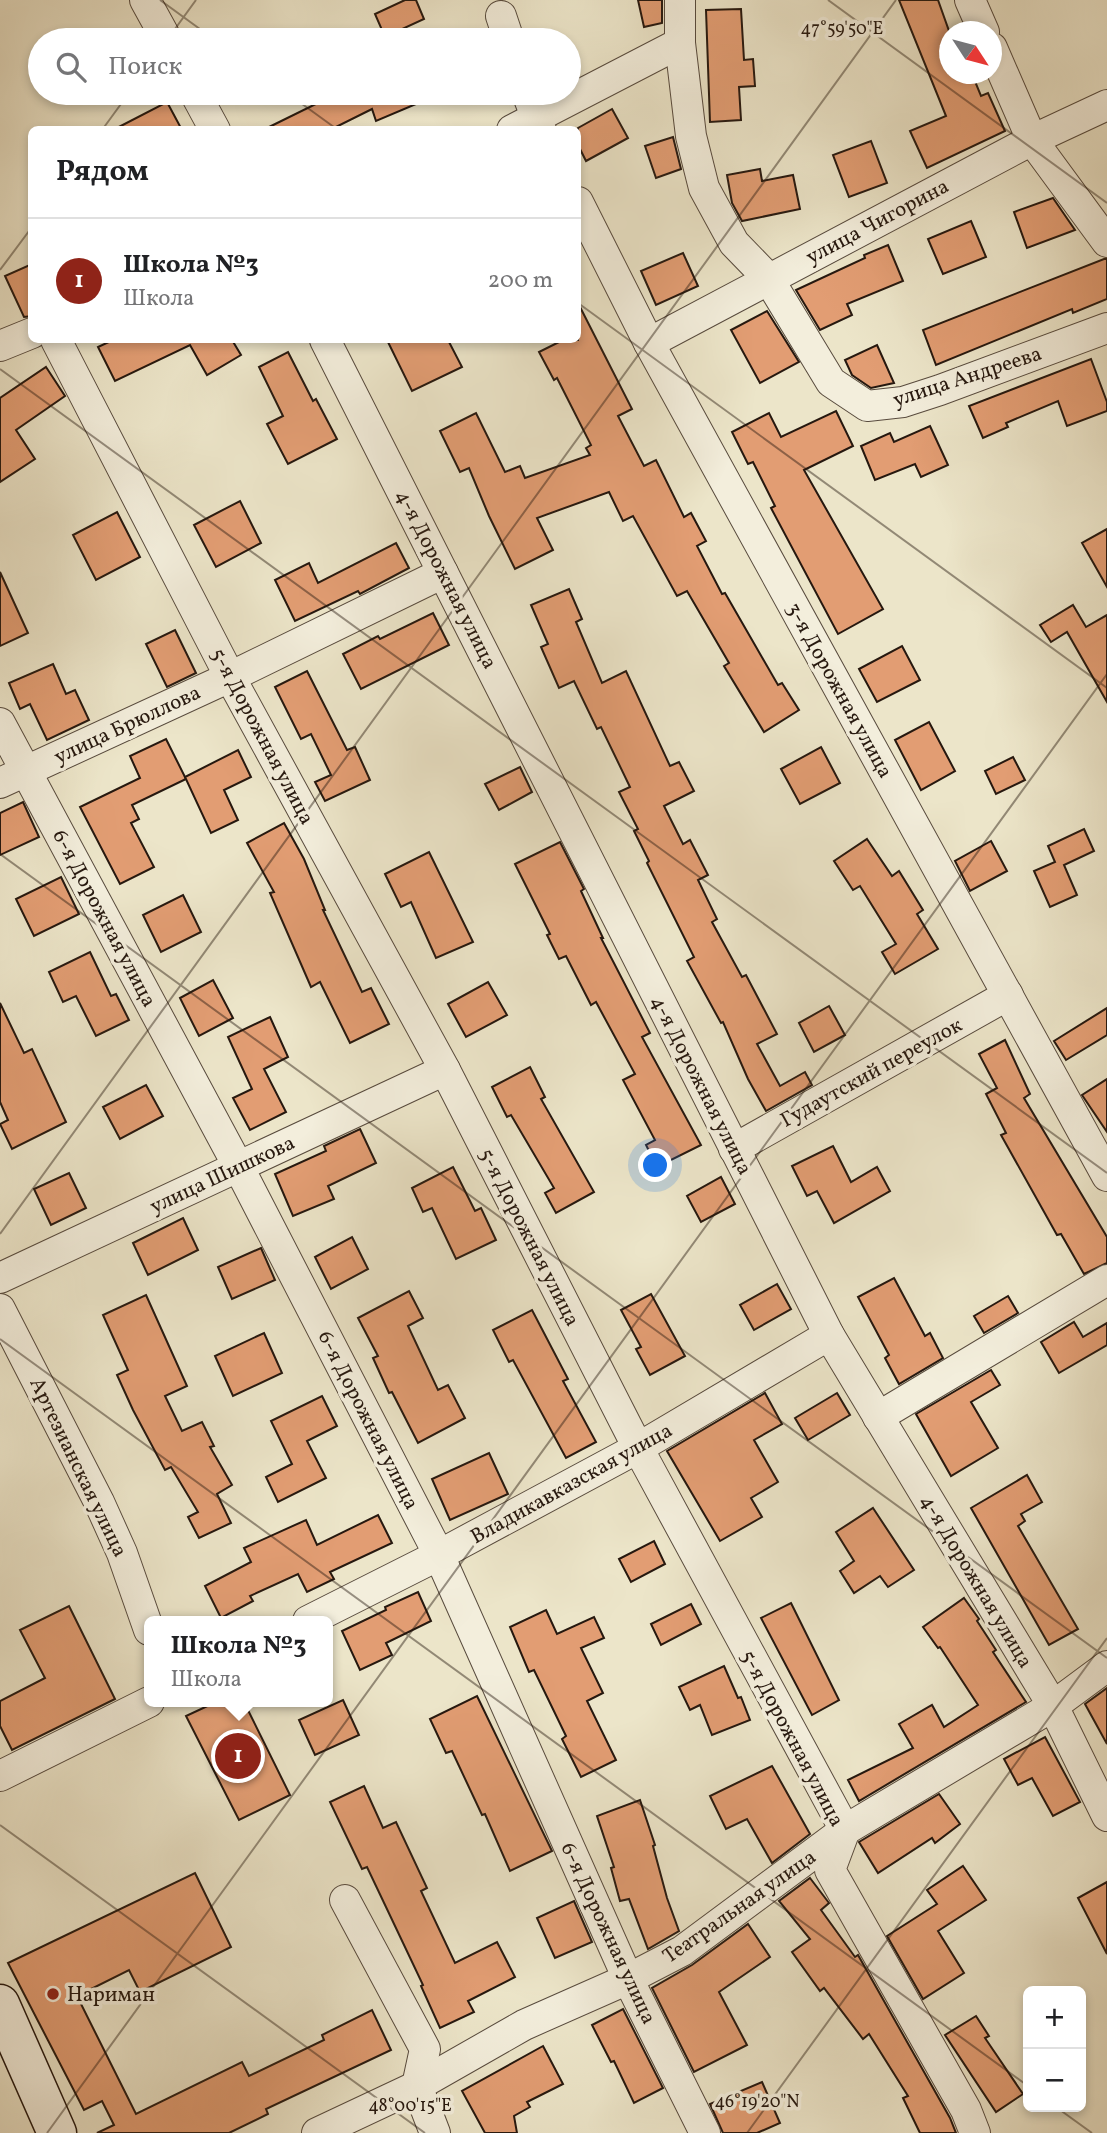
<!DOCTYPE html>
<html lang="ru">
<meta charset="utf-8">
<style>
body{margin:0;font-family:Vollkorn,serif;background:#f2f2f2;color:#202124}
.controls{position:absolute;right:21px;bottom:21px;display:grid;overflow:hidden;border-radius:10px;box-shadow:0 4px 10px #0003}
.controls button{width:63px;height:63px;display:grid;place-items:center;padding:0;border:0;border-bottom:2px solid #e0e0e0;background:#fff;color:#202124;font:35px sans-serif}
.compass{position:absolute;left:939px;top:21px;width:63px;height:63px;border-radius:50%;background:#fff;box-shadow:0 4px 10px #0003;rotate:126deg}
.you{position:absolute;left:656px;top:1166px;width:24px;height:24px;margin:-18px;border:5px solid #fff;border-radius:50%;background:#1a73e8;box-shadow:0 0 0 10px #1a73e833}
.badge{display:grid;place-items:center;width:46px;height:46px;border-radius:50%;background:#8f2418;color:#fff;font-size:23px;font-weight:700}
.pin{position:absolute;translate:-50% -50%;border:4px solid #fff;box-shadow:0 2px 7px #0006}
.popup{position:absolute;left:144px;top:1616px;width:189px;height:91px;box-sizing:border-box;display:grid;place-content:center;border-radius:10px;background:#fff;filter:drop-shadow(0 2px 5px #0005);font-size:23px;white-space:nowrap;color:#757577}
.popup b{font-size:26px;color:#202124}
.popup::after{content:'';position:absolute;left:50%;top:100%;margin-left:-14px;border:14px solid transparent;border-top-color:#fff}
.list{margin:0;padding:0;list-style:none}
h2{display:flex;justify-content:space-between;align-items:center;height:91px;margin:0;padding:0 28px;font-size:30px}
h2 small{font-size:23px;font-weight:400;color:#757577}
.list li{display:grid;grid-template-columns:46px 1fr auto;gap:21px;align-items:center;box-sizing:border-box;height:126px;padding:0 28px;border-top:2px solid #e0e0e0}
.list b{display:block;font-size:26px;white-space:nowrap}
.list p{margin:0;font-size:23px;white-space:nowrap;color:#757577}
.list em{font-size:23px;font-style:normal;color:#757577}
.icon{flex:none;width:38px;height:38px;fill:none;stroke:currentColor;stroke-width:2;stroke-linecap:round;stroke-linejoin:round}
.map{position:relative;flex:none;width:1107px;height:2133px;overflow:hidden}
.search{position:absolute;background:#fff;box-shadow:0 4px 10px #0003;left:28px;top:28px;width:553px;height:77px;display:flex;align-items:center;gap:18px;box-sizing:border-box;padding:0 24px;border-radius:38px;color:#757577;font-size:26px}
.panel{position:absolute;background:#fff;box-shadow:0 4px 10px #0003;left:28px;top:126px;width:553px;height:217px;border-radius:10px}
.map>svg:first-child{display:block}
.building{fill:#e29d73;stroke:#26180f;stroke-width:2}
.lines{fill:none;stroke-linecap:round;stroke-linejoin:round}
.street-casing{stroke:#584b3e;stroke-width:32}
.secondary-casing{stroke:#26180f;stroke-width:41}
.street{stroke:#f3eedc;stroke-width:30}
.secondary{stroke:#f3eedc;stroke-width:38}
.ticks{fill:none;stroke:#26180f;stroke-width:2;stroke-opacity:0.45}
.poi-dot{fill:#8f2418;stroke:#f3eedc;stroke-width:2.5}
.labels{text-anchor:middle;stroke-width:7;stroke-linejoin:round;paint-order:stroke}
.street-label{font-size:21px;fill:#26180f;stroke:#f3eedc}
.poi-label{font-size:21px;fill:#26180f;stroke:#f3eedc;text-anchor:start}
.ticks-label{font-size:18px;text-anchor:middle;fill:#26180f;stroke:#f3eedc;stroke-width:7;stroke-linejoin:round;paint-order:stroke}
</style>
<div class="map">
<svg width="1107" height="2133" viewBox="0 0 1107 2133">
<rect width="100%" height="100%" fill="#ece5c9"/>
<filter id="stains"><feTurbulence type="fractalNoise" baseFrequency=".00286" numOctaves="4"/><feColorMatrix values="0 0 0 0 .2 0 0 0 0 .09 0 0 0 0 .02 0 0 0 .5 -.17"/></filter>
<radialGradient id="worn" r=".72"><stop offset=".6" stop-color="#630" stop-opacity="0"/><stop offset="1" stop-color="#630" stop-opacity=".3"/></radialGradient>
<g class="building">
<path d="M405 0H416L424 19 385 37 375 14Z"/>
<path d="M638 0H662V23L644 27Z"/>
<path d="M899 0H938L949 31V74H972L981 96 988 93 1005 131 927 168 910 131 946 116Z"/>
<path d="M741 9 744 60 753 59 755 86 739 87 741 120 710 122 706 10Z"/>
<path d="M338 93H442L376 121 372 109 330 130H263Z"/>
<path d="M167 102 182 130H113Z"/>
<path d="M612 109 628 138 586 161 578 145V128Z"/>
<path d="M673 137 681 169 656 178 645 146Z"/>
<path d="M871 141 887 183 849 197 833 155Z"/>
<path d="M760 169 762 181 793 175 800 209 742 221 732 203 727 175Z"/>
<path d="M1053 198 1075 230 1027 248 1014 212Z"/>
<path d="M971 221 986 257 943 274 928 239Z"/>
<path d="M888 245 903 281 847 304 852 315 820 330 796 290 865 258 864 255Z"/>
<path d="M683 253 698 286 656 305 641 271Z"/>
<path d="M1104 259H1107V299L1073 313 1072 309 936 365 923 330Z"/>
<path d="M32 264V316L24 317 5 276Z"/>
<path d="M578 303 632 409 618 416 644 466 656 460 684 517 691 513 706 541 697 546 722 594 725 593 778 685 782 683 799 710 764 732 724 666 729 663 687 591 677 596 633 516 623 521 609 492 537 518 553 550 515 569 489 516 469 468 460 472 440 431 476 413 505 472 520 466 525 478 590 455 586 448 591 445 557 378 554 380 539 352 563 340H578Z"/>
<path d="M767 311 799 362 760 383 731 330Z"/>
<path d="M113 340H232L241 355 207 375 190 345 115 381 98 347Z"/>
<path d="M387 340H448L462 367 412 391Z"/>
<path d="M877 345 894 383 871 388 852 375 845 360Z"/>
<path d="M288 352 313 401 316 399 337 439 288 464 267 424 283 416 259 367Z"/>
<path d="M1091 359 1107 402V411L1067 426 1058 401 1006 423 1008 427 983 438 969 406Z"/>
<path d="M46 367 65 396 16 430 35 459 0 482V398Z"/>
<path d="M836 411 853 446 804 470 883 609 838 634 771 508 775 506 753 462 748 464 732 432 769 413 781 437Z"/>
<path d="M930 426 948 465 921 477 915 464 875 480 861 446 890 433 894 442Z"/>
<path d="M240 501 261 543 216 567 194 525Z"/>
<path d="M117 512 140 557 96 580 73 535Z"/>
<path d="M1107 529V587L1082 543Z"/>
<path d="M396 543 409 568 360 594 358 591 295 621 275 580 309 563 318 583Z"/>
<path d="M0 572 28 633 0 646Z"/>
<path d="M569 589 582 619 576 622 602 683 626 671 670 766 679 762 694 791 664 806 683 844 690 840 708 875 698 880 717 919 712 922 742 977 746 975 777 1034 757 1044 780 1086 805 1072 812 1085 766 1111 748 1079 723 1022 721 1023 687 961 694 957 647 863 649 861 634 831 638 829 619 792 630 787 601 727 597 729 574 681 559 688 541 647 548 644 531 605Z"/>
<path d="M1073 605 1086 627 1107 615V702L1067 632 1051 642 1040 625Z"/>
<path d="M433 613 449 645 361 689 343 654 378 636 380 639Z"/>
<path d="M175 630 196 673 167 687 146 644Z"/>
<path d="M902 646 920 680 877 702 859 669Z"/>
<path d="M53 664 66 694 75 690 89 720 47 740 30 704 20 709 9 683Z"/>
<path d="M307 671 347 750 355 747 370 780 325 801 315 782 331 775 311 734 301 739 275 687Z"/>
<path d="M929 722 955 771 921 790 895 740Z"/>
<path d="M166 739 186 779 132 805 139 819 131 823 154 867 120 884 80 807 140 778 130 756Z"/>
<path d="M821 747 840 783 800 804 781 769Z"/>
<path d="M238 750 251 777 224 790 238 820 211 833 185 777Z"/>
<path d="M1013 757 1025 780 996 794 985 771Z"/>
<path d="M520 767 532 792 499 810 485 784Z"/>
<path d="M23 802 39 837 0 855V813Z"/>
<path d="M284 823 304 859 325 910H323L362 992 371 988 389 1024 350 1043 320 982 311 987 270 893 274 892 247 843Z"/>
<path d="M1084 829 1094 851 1064 865 1077 895 1050 907 1034 871 1055 862 1048 846Z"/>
<path d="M867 839 892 876 899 871 923 910 917 914 938 949 895 974 882 952 896 944 860 886 853 890 834 861Z"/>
<path d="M991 841 1007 871 970 891 955 861Z"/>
<path d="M560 842 584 889 581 891 603 938H601L650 1033 642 1037 701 1145 657 1167 646 1145 655 1140 623 1080 635 1074 596 1002 591 1005 566 956 559 959 547 935 550 934 515 864Z"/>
<path d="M429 852 473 942 436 958 411 902 401 907 385 874Z"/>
<path d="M61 877 79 914 34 936 16 899Z"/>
<path d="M183 895 201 932 161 952 143 915Z"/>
<path d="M90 952 111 996 116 994 129 1020 96 1036 76 996 63 1002 49 972Z"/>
<path d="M213 980 233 1018 199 1036 180 998Z"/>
<path d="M488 982 507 1015 466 1037 448 1004Z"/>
<path d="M0 1003 24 1053 32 1049 66 1122 12 1149 0 1124 8 1120 0 1102Z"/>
<path d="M829 1006 845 1035 814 1052 799 1023Z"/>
<path d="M1107 1008V1035L1066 1060 1054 1041Z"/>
<path d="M270 1017 288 1057 264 1069 286 1112 250 1130 233 1098 252 1089 228 1037Z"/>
<path d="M1005 1040 1030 1094 1024 1098 1107 1237V1263L1084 1274 1061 1234 1057 1235 1001 1135 1006 1133 986 1094 997 1088 979 1054Z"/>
<path d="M530 1067 545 1097 541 1099 594 1192 556 1213 545 1193 554 1188 511 1115 507 1117 492 1087Z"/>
<path d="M1107 1079V1132L1082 1095Z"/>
<path d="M146 1085 163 1116 120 1139 103 1107Z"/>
<path d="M360 1129 376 1163 328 1186 334 1199 293 1216 275 1174 326 1151 324 1146Z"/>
<path d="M833 1146 851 1182 877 1167 890 1191 834 1223 817 1191 807 1196 792 1166Z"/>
<path d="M453 1167 475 1211 481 1208 496 1240 456 1259 432 1208 423 1212 412 1188Z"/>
<path d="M69 1173 86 1208 51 1225 34 1189Z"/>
<path d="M721 1177 735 1204 701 1222 687 1196Z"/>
<path d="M183 1218 198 1250 148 1275 133 1243Z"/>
<path d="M352 1237 368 1269 331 1289 315 1257Z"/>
<path d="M261 1248 275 1280 232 1299 218 1267Z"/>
<path d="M894 1278 925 1336 930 1333 943 1358 899 1384 885 1358 889 1355 858 1297Z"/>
<path d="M777 1284 791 1309 754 1330 740 1305Z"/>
<path d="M409 1291 423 1318 408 1326 438 1390 448 1385 465 1418 418 1443 392 1392 389 1393 373 1358 378 1356 358 1318Z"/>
<path d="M651 1294 685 1356 650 1375 636 1349 641 1347 621 1310Z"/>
<path d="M146 1295 187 1386 165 1396 182 1431 202 1422 214 1446 210 1447 232 1485 217 1494 231 1523 199 1538 188 1517 198 1512 171 1467 165 1470 133 1410 117 1375 128 1370 103 1315Z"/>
<path d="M1008 1296 1018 1313 984 1333 974 1316Z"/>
<path d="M532 1310 568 1379 563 1381 596 1442 566 1458 513 1360 509 1362 493 1330Z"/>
<path d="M1074 1322 1083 1337 1107 1323V1345L1059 1373 1041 1342Z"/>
<path d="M264 1333 282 1373 233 1396 215 1356Z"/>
<path d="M991 1370 1000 1385 971 1402 998 1448 951 1476 916 1414Z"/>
<path d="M765 1393 782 1424 754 1440 778 1482 751 1498 762 1517 720 1541 667 1451Z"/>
<path d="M837 1393 850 1415 808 1440 795 1418Z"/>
<path d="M322 1396 337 1426 307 1441 326 1478 278 1502 266 1477 292 1464 271 1421Z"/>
<path d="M489 1453 508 1494 450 1520 432 1479Z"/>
<path d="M1027 1475 1042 1502 1021 1514 1025 1521 1018 1526 1078 1629 1049 1645 971 1508Z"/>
<path d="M873 1508 914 1570 888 1587 880 1576 854 1593 840 1571 854 1561 836 1532Z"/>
<path d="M378 1515 392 1543 330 1572 334 1579 307 1592 298 1574 250 1596 253 1601 221 1618 205 1586 251 1562 244 1548 306 1520 317 1545Z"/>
<path d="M654 1541 665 1564 631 1582 619 1559Z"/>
<path d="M418 1592 431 1621 386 1643 392 1655 360 1670 342 1631 386 1610 385 1607Z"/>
<path d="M964 1598 979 1619 977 1621 996 1650 993 1652 1026 1702 859 1801 848 1780 913 1748 899 1724 932 1705 944 1727 978 1705 940 1647 938 1648 923 1627Z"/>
<path d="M791 1603 839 1700 812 1715 761 1618Z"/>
<path d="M691 1604 701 1624 661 1645 651 1624Z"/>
<path d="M69 1606 115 1699 12 1750 0 1726V1701L45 1678 20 1630Z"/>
<path d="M546 1610 557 1634 594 1617 604 1638 581 1648 603 1693 587 1701 616 1760 581 1777 562 1739 566 1736 534 1670 529 1672 510 1627Z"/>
<path d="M724 1666 738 1698 741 1697 750 1720 712 1735 700 1705 690 1710 679 1687Z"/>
<path d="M1107 1688V1744L1085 1704Z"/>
<path d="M477 1696 552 1851 510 1871 485 1814 482 1815 452 1751 446 1753 430 1719Z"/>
<path d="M343 1700 359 1735 315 1755 299 1720Z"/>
<path d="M216 1702H244L290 1795 239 1820 186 1716Z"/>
<path d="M1045 1737 1080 1802 1053 1816 1032 1778 1018 1785 1004 1759Z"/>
<path d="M772 1766 810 1834 772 1863 747 1819 726 1829 710 1796Z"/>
<path d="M364 1786 383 1828 396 1822 427 1888 421 1891 455 1963 497 1942 515 1977 468 2001 474 2012 440 2028 421 1986 423 1985 386 1907 367 1867 362 1869 330 1802Z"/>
<path d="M939 1794 960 1824 935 1843 932 1838 878 1873 859 1842Z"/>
<path d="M640 1800 655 1845 653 1846 667 1898 679 1931 648 1949 629 1899 620 1901 611 1868 614 1867 597 1816Z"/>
<path d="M963 1866 986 1900 938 1931 964 1973 923 1999 887 1936 937 1904 927 1890Z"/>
<path d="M195 1873 231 1947 140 1992 129 1970 77 1996 136 2114 242 2062 249 2076 324 2040 322 2035 372 2010 391 2050 266 2109 268 2114 229 2133H97L114 2125 102 2101 84 2110 8 1963Z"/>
<path d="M810 1878 829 1903 821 1910 855 1957 858 1955 950 2118 956 2133H920L903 2098 908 2096 869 2034 863 2039 824 1988 820 1991 792 1952 810 1939 779 1901Z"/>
<path d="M1107 1882V1954L1078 1898Z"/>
<path d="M574 1901 592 1942 555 1958 537 1918Z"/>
<path d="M748 1924 770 1957 719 1992 747 2045 694 2072 652 1988 692 1965Z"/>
<path d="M623 2009 663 2088 634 2103 614 2061 611 2062 592 2025Z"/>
<path d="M976 2016 989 2036 985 2038 1023 2094 996 2112 945 2035Z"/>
<path d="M543 2046 563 2084 527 2102 530 2107 514 2116 517 2133H485L462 2091Z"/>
<path d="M762 2082 780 2123 757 2133H723L710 2104Z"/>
</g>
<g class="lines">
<g class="street-casing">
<g id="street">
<path d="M145 0 167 40"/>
<path d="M680 0V43L691 136 704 188 734 243 768 278 831 382 867 406 903 402 940 390 1107 328"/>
<path d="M970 0 984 32"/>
<path d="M501 16 509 40"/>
<path d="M992 48 1032 140 1107 242"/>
<path d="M195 93 215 130"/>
<path d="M527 93 541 130"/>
<path d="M512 130 680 43"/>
<path d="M578 202 649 343 1107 1176"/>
<path d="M56 340 230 677 445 1070 638 1448 845 1830 830 1870 966 2110 975 2133"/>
<path d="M325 340 829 1335 1053 1706 1107 1816"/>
<path d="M649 343 1032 140 1107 105"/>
<path d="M0 346 32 333"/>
<path d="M0 723 238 1166 439 1555 628 1979 705 2133"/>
<path d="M0 783 230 677 443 573"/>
<path d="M734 1149 1008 995"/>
<path d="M0 1278 445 1070"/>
<path d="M0 1309 99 1502 122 1553 149 1630"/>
<path d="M878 1417 1107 1280"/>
<path d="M308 1621 439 1555 638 1448 829 1335"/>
<path d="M0 1776 149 1702"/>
<path d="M345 1900 425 2049 417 2086 435 2133"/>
<path d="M317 2133 417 2086 524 2025 628 1979 682 1951 845 1830 1053 1706 1107 1666"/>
</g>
</g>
<g class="secondary-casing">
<path id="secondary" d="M0 2004 57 2133"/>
</g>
<use href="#street" class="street"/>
<use href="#secondary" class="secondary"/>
</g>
<path class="ticks" d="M160 0 215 40M828 0 1107 203M167 40 196 0M287 93 338 130M102 130 129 93M0 270 32 227M578 303 1107 688M0 369 1107 1173M0 854 1107 1658M0 1234 896 0M0 1339 1028 2086M0 1825 425 2133M1056 2107 1092 2133M47 2133 1107 674M747 2133 1107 1638"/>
<circle class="poi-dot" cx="53" cy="1994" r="7"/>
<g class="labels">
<g class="street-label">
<text transform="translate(877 221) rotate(-28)" y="7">улица Чигорина</text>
<text transform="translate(967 376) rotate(-18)" y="7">улица Андреева</text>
<text transform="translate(447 579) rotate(63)" y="7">4-я Дорожная улица</text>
<text transform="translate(840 690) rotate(61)" y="7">3-я Дорожная улица</text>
<text transform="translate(127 724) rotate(-25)" y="7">улица Брюллова</text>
<text transform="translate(263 736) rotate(62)" y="7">5-я Дорожная улица</text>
<text transform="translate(105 918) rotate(62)" y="7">6-я Дорожная улица</text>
<text transform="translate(871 1072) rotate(-29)" y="7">Гудаутский переулок</text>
<text transform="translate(702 1085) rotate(63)" y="7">4-я Дорожная улица</text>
<text transform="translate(222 1174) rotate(-25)" y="7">улица Шишкова</text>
<text transform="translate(530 1237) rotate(63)" y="7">5-я Дорожная улица</text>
<text transform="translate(369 1420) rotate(63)" y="7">6-я Дорожная улица</text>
<text transform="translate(79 1467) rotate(64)" y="7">Артезианская улица</text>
<text transform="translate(571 1483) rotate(-29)" y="7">Владикавказская улица</text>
<text transform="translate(977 1581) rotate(59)" y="7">4-я Дорожная улица</text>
<text transform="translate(793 1738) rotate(62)" y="7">5-я Дорожная улица</text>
<text transform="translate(739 1906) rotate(-35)" y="7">Театральная улица</text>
<text transform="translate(609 1933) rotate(65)" y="7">6-я Дорожная улица</text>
</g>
<g class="poi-label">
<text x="67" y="2001">Нариман</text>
</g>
</g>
<g class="ticks-label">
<text x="842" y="34">47°59'50"E</text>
<text x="757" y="2107">46°19'20"N</text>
<text x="410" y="2111">48°00'15"E</text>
</g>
<rect width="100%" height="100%" filter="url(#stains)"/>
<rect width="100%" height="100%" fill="url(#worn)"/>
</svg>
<div class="controls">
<button>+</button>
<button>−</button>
</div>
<svg class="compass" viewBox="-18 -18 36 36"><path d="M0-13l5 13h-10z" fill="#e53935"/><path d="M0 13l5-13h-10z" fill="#757577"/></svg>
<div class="you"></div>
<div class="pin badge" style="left:238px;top:1756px">1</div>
<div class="popup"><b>Школа №3</b>Школа</div>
<div class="search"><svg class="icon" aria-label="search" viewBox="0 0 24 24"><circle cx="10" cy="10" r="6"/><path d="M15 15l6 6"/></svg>Поиск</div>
<section class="panel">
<h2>Рядом<small></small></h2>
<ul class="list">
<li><span class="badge">1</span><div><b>Школа №3</b><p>Школа</p></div><em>200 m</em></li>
</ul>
</section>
</div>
